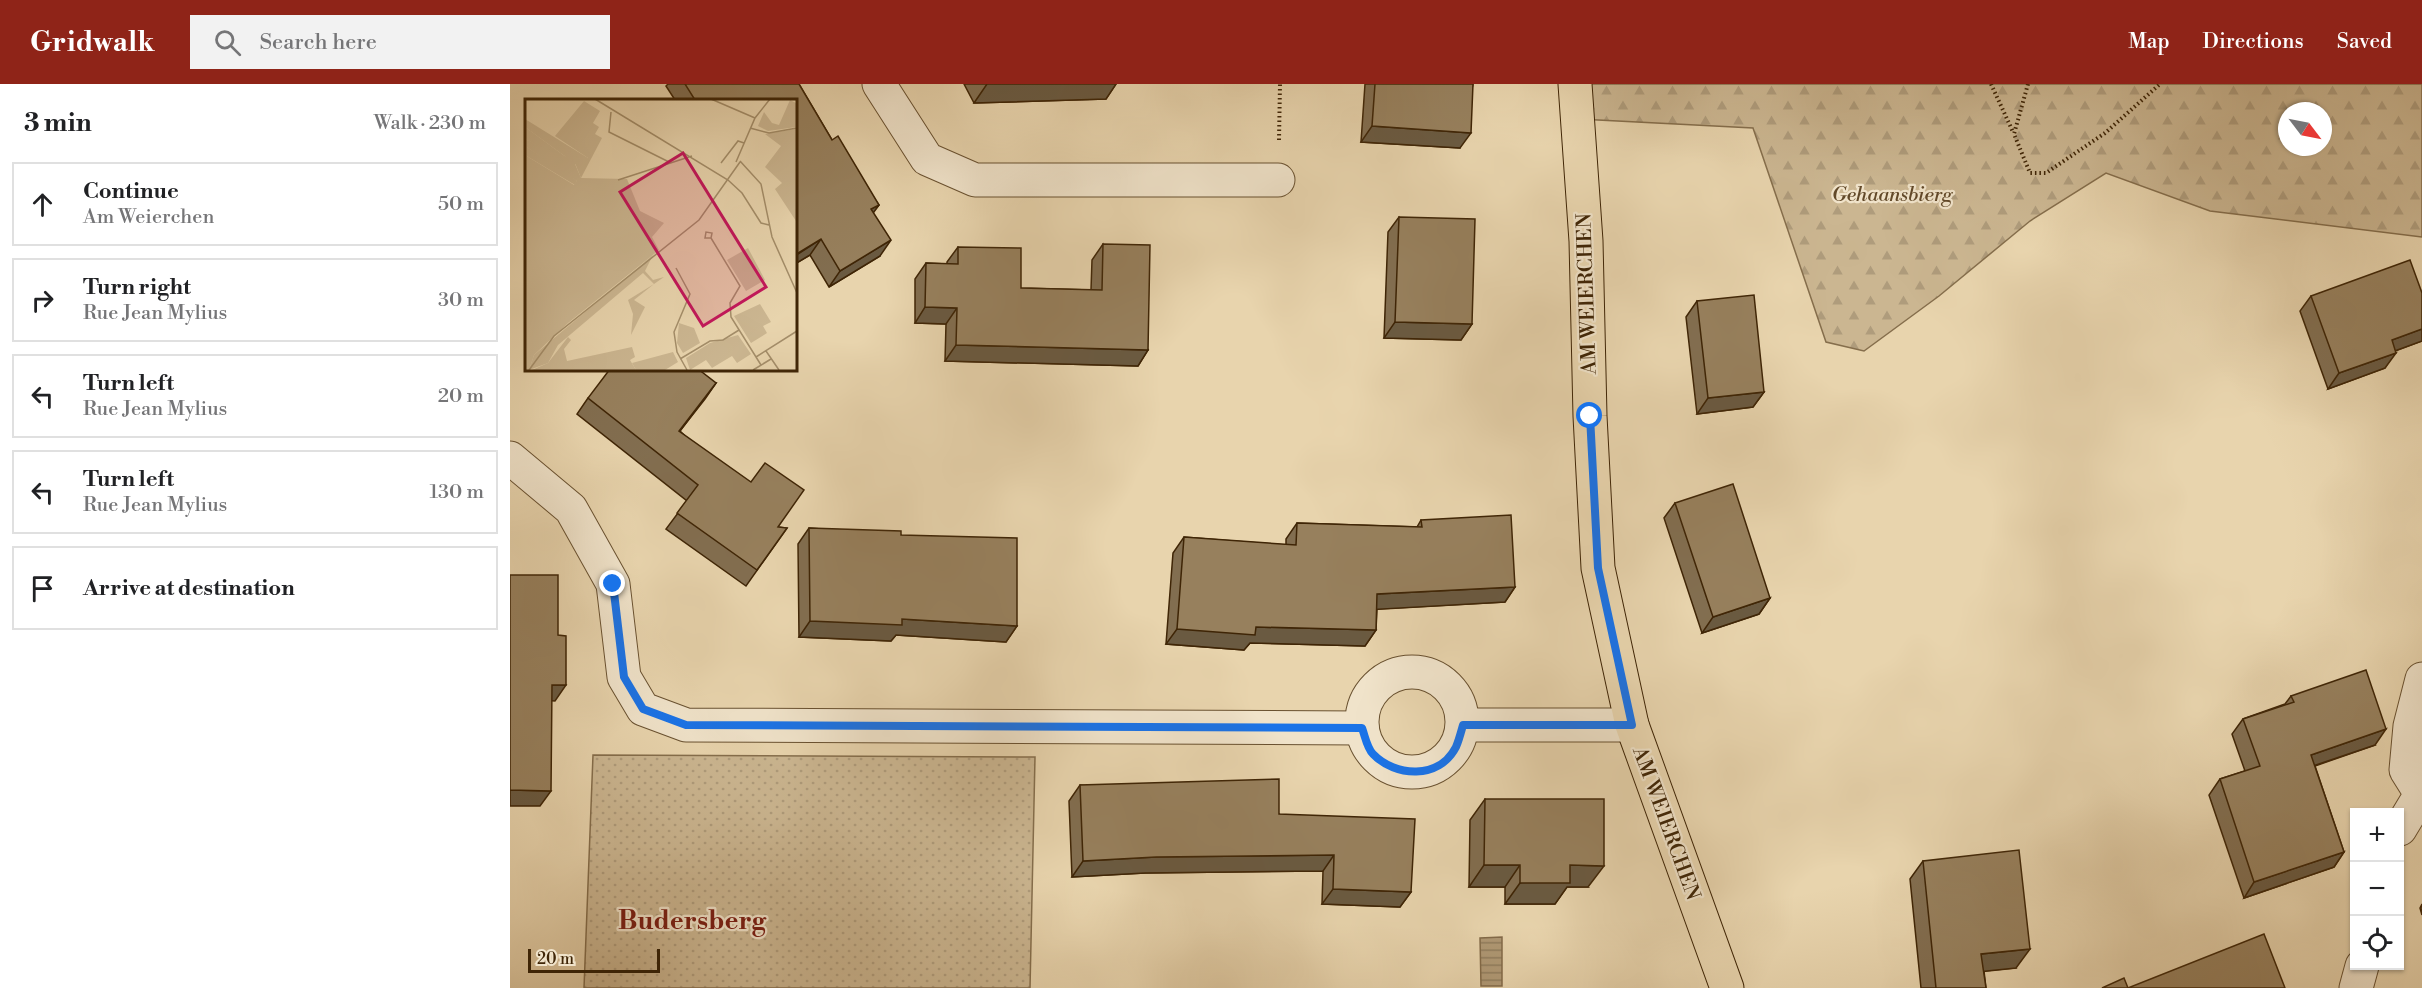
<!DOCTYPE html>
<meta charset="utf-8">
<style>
body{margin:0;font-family:"Libre Bodoni",serif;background:#f2f2f2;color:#202124}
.controls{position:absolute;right:18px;bottom:18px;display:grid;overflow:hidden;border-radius:0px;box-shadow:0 2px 4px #0004}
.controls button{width:54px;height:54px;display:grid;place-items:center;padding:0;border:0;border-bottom:2px solid #e0e0e0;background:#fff;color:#202124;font:30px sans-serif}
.compass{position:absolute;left:1768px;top:18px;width:54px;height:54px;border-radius:50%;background:#fff;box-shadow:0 2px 4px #0004;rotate:122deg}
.scale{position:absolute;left:18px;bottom:15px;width:132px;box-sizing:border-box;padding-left:6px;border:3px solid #3f2506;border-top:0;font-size:16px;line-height:21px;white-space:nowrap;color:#3f2506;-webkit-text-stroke:4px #f0e3ca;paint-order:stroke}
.stop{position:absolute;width:18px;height:18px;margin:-14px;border:4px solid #1a73e8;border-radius:50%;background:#fff}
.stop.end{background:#1a73e8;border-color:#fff;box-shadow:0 2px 6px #0008}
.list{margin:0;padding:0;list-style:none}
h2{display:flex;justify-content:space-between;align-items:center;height:78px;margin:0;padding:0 24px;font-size:26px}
h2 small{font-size:20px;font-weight:400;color:#757577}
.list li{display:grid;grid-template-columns:39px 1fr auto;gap:18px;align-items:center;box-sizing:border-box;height:84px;margin:0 12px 12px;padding:0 12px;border:2px solid #e0e0e0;border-radius:0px}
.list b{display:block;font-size:22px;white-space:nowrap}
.list p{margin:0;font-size:20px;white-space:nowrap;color:#757577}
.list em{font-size:20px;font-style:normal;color:#757577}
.icon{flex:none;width:33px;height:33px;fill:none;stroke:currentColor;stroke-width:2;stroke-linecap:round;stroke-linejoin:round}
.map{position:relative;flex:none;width:1912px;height:904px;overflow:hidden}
header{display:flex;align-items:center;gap:36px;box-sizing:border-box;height:84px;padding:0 30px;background:#8f2418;color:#fff}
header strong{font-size:28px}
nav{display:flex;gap:33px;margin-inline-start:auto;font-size:21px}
.search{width:420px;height:54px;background:#f2f2f2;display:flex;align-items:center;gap:15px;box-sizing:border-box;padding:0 21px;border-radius:0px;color:#757577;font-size:22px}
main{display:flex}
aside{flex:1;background:#fff}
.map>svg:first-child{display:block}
.grass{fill:url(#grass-dots);stroke:#856e4c;stroke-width:1.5}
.forest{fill:url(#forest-firs);stroke:#856e4c;stroke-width:1.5;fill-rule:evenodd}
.water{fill:url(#water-rules);stroke:#826a48;stroke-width:1.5}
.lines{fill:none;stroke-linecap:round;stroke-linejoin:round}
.minor-casing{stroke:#695130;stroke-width:35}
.major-casing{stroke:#3f2506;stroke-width:35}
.path{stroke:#3f2506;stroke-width:4;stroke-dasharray:1.5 3;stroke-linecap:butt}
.minor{stroke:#f0e3ca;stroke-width:33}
.major{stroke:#e8d4ad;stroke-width:33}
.wall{fill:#826e50;stroke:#3f2506;stroke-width:1.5}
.shaded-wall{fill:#6a5a41;stroke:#3f2506;stroke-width:1.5}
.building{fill:#97805d;stroke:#3f2506;stroke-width:1.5}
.route{stroke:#1a73e8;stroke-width:8}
.labels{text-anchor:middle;stroke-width:4.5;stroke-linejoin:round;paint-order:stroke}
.park-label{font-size:20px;font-style:italic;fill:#624929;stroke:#f0e3ca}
.street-label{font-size:20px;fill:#3f2506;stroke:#f0e3ca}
.district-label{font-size:26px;font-weight:bold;fill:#7a1f14;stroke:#f0e3ca}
.inset-road{fill:none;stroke:#a48e6a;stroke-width:1.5}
.view{fill:#c2185b;fill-opacity:0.15;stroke:#c2185b;stroke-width:3}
.inset-edge{fill:none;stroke:#3f2506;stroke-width:3}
</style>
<header>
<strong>Gridwalk</strong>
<div class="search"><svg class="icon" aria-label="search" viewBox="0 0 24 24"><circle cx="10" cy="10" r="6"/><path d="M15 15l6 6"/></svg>Search here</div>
<nav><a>Map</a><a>Directions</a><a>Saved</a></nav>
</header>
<main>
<aside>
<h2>3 min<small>Walk · 230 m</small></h2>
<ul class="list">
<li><svg class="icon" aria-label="ahead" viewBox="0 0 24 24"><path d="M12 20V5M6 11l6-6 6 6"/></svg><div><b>Continue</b><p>Am Weierchen</p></div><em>50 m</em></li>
<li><svg class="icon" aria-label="right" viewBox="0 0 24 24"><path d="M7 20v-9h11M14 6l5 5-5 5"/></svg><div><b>Turn right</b><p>Rue Jean Mylius</p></div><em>30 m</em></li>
<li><svg class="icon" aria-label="left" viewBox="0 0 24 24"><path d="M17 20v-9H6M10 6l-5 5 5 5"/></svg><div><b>Turn left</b><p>Rue Jean Mylius</p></div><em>20 m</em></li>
<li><svg class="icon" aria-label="left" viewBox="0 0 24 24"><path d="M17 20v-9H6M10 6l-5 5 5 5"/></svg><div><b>Turn left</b><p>Rue Jean Mylius</p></div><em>130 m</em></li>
<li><svg class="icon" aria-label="arrive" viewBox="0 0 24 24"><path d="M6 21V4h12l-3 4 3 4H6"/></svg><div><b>Arrive at destination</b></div></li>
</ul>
</aside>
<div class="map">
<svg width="1912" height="904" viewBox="0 0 1912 904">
<defs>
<pattern id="grass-dots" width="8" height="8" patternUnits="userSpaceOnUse" patternTransform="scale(1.5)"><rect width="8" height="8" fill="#cbb691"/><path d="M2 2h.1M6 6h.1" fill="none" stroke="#af9c7c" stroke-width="1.8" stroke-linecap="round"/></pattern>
<pattern id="forest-firs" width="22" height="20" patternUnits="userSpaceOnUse" patternTransform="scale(1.5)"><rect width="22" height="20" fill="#cbb691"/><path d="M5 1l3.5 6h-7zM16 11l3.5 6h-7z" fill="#af9c7c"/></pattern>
<pattern id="water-rules" width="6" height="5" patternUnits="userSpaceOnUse" patternTransform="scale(1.5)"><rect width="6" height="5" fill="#af9874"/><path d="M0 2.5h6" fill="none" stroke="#907c5d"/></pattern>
</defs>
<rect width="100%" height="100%" fill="#e8d4ad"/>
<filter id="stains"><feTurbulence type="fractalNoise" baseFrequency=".00333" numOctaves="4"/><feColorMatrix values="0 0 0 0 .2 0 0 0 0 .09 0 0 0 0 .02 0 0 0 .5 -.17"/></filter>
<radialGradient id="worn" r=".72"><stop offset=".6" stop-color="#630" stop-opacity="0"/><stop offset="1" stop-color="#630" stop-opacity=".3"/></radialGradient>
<path class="grass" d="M83 671 525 673 520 904H74Z"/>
<path class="forest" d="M1065 0H1912V153L1700 127 1596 89 1520 137 1429 212 1354 267 1316 258 1243 44 1069 35ZM1777 27H1813V63H1777Z"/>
<path class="water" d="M992 853V902H971L970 854Z"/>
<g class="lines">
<g class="minor-casing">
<g id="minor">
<path d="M369 0 417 75 465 96H768"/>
<path d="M0 374 61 425 103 500 114 593 133 625 176 641 852 644"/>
<circle cx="902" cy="638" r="50"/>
<path d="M953 641H1122"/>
<path d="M1890 745 1911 710 1896 686 1900 642 1912 595"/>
<path d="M1846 904 1852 882"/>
</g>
</g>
<g class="major-casing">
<path id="major" d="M1065 0 1076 157 1080 332 1088 484 1122 641 1217 904"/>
</g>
<g class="path">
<path d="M1481 0 1503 48"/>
<path d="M1518 0 1504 50 1520 89H1536L1595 49 1650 0"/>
<path d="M769 56 770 0"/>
</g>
<use href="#minor" class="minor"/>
<use href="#major" class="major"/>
</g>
<g class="wall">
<path d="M158 0H289L322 56 369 121 363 128 370 172 319 203 300 171 285 180V16H165L156 2Z"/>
<path d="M454 0H606L596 15 464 19Z"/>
<path d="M855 0H963L950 64 851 58Z"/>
<path d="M889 133 962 240 951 256 874 254 878 148Z"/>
<path d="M593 160 638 266 628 282 435 277 436 240 405 239V195L416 179 437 180V178L448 163 511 204 581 206 582 176Z"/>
<path d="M1912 209V257L1885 267 1875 284 1818 305 1790 227 1801 212Z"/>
<path d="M1187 217 1254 308 1243 323 1187 330 1176 233Z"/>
<path d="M206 299 170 347 268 443 277 444 236 502 156 445 177 417 67 330 78 314Z"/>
<path d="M1165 419 1260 514 1249 530 1192 549 1154 434Z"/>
<path d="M911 436 1005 503 995 518 867 525 866 546 855 562 740 559 734 566 656 560 663 469 674 453 776 461V455L787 439 907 443Z"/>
<path d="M299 444 391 451 507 542 496 558 386 551 381 557 289 553 288 460Z"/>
<path d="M1781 612 1865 661 1805 682 1834 768 1824 783 1734 814 1699 711 1710 695 1735 687 1722 650 1733 635 1775 620Z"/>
<path d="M570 701 769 730 901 808 890 823 812 820 813 787 635 789 562 793 559 717Z"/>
<path d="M975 715 1078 803H1057L1045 820H995V803H959L960 736Z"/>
<path d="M1413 777 1506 884 1474 887 1476 904H1411L1400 795Z"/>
<path d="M1912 820V831L1910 824Z"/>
</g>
<g class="shaded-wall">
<path d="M477 0H606L596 15 464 19Z"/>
<path d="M862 42 961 49 950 64 851 58Z"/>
<path d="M369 121 358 136 361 125Z"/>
<path d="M311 155 300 171 285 180V172Z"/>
<path d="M381 156 370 172 319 203 330 187Z"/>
<path d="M415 223 447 224 436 240 405 239Z"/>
<path d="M885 238 962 240 951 256 874 254Z"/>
<path d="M1912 245V257L1871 272 1882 256Z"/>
<path d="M446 261 638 266 628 282 435 277Z"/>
<path d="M1886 269 1875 284 1818 305 1829 289Z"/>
<path d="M206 299 195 315 158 362 169 347Z"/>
<path d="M1254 308 1243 323 1187 330 1198 314Z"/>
<path d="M1005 503 995 518 856 526 867 510Z"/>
<path d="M1260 514 1249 530 1192 549 1203 533Z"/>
<path d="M392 535 507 542 496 558 386 551 381 557 289 553 300 537Z"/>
<path d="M746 543 866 546 855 562 740 559 734 566 656 560 667 545Z"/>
<path d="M42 601H56L45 617 31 616Z"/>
<path d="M1876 645 1865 661 1791 686 1801 671Z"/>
<path d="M0 706 41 707 30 722H0Z"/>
<path d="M1834 768 1824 783 1734 814 1744 798Z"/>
<path d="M824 771 813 787 635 789 562 793 573 777 646 773Z"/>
<path d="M974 781H1010L995 803H959Z"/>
<path d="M1060 781 1094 782 1078 803H1057L1045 820H995L1010 799Z"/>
<path d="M823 805 901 808 890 823 812 820Z"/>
<path d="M1520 865 1506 884 1458 889 1471 870Z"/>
</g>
<g class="building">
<path d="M175 0H289L322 56 328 52 369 121 361 125 381 156 330 187 311 155 285 171V16H185Z"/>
<path d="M865 0H963L961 49 862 42Z"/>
<path d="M889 133 965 135 962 240 885 238Z"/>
<path d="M593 160 640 161 638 266 446 261 447 224 415 223 416 179 448 180V163L511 164V204L592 206Z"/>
<path d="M1900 176 1912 209V245L1882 256 1886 269 1829 289 1801 212Z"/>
<path d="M1244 211 1254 308 1198 314 1187 217Z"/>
<path d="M100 285H188L206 299 169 347 241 398 255 379 294 406 268 443 277 444 247 486 167 429 188 401 78 314Z"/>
<path d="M1223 400 1260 514 1203 533 1165 419Z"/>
<path d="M1001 431 1005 503 867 510 866 546 746 543 745 551 667 545 674 453 786 461 787 439 912 443 911 436Z"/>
<path d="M299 444 391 447V451L507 454V542L392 535V541L300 537Z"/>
<path d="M0 491H48V551L56 552V601H42L41 707 0 706Z"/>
<path d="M1856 586 1876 645 1801 671 1834 768 1744 798 1710 695 1750 682 1733 635 1784 618 1781 612Z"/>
<path d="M769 695V730L905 735 901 808 823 805 824 771 646 773 573 777 570 701Z"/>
<path d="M975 715H1094V782L1060 781V799H1010V781H974Z"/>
<path d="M1509 766 1520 865 1471 870 1476 904H1426L1413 777Z"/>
<path d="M1754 850 1775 904H1592L1614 894 1618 904Z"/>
</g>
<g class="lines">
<path class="route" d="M103 500 114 593 133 625 176 641 852 644C855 652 857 664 863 670 885 693 929 696 946 663 949 656 951 648 953 641H1122L1088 484 1080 332"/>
</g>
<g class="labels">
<g class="park-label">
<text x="1382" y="117">Gehaansbierg</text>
</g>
<g class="street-label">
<text transform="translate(1076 210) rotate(-92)" y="7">AM WEIERCHEN</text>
<text transform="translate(1157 739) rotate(70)" y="7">AM WEIERCHEN</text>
</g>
<g class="district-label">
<text x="182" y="845">Budersberg</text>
</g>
</g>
<g transform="translate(15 15)">
<rect width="272" height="272" fill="#e8d4ad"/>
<path d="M265 1 271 4V28L243 32 233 27 239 13 247 24 254 26ZM59 2 75 12 68 24 74 28 70 35 77 39 56 79 50 64 63 59 30 37ZM0 28 41 58 39 60 0 40ZM271 30V122L250 90 257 84 240 68 256 47 240 35ZM0 47 41 73 52 82 50 86 0 56ZM223 149 240 181 221 192 202 161ZM128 156 120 172 128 181 139 178 129 185 118 174 33 246 23 264 4 271 9 256ZM235 205 246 223 238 227 242 234 226 244 209 217ZM154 224 169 229 175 244 158 254 152 244ZM213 236 226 255 212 264 207 257 187 269 181 261 165 271 161 259 185 244ZM148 253 153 263 140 271H111L107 264Z" fill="#cbb691"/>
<path d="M0 20 63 59 59 68 50 65 56 79 102 80 115 112 139 124 127 138 134 151 43 224 9 256 4 271H0V56L49 86 52 82 0 47V40L41 58 0 28ZM129 185 109 201 120 208 106 236 108 215 103 201ZM43 238 46 241 39 250 42 262 107 248 110 258 105 261 111 271H7L23 264Z" fill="#cbb691"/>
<path d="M40 153 52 174 0 224V180Z" fill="#cbb691"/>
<path class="inset-road" d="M70 0 203 81 217 94 236 124 244 126M186 0 230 19M86 13 84 33 144 63M225 29 244 34 272 29M215 62 236 85 247 138 272 194M211 63 230 19 245 0M196 64 213 42 219 44M93 81 167 57M186 139H180L181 133 187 134 186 139 215 187 205 204 206 218 236 266M151 169 165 195 149 233 152 253 162 271M241 252 254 271M231 258 272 232M155 260 185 242 198 241 214 231M4 271 29 237 174 121 215 63M228 271 246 260"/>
<path class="view" d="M158 54 241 188 178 227 95 93Z"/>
<rect width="272" height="272" class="inset-edge"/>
</g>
<rect width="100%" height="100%" filter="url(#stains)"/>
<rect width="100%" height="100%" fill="url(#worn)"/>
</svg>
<div class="controls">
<button>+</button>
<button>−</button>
<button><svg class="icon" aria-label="locate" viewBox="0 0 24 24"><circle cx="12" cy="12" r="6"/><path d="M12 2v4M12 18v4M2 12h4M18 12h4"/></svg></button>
</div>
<svg class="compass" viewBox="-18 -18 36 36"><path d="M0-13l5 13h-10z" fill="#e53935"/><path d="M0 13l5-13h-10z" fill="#757577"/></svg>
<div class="scale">20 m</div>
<div class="stop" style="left:1080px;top:332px"></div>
<div class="stop end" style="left:103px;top:500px"></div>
</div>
</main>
